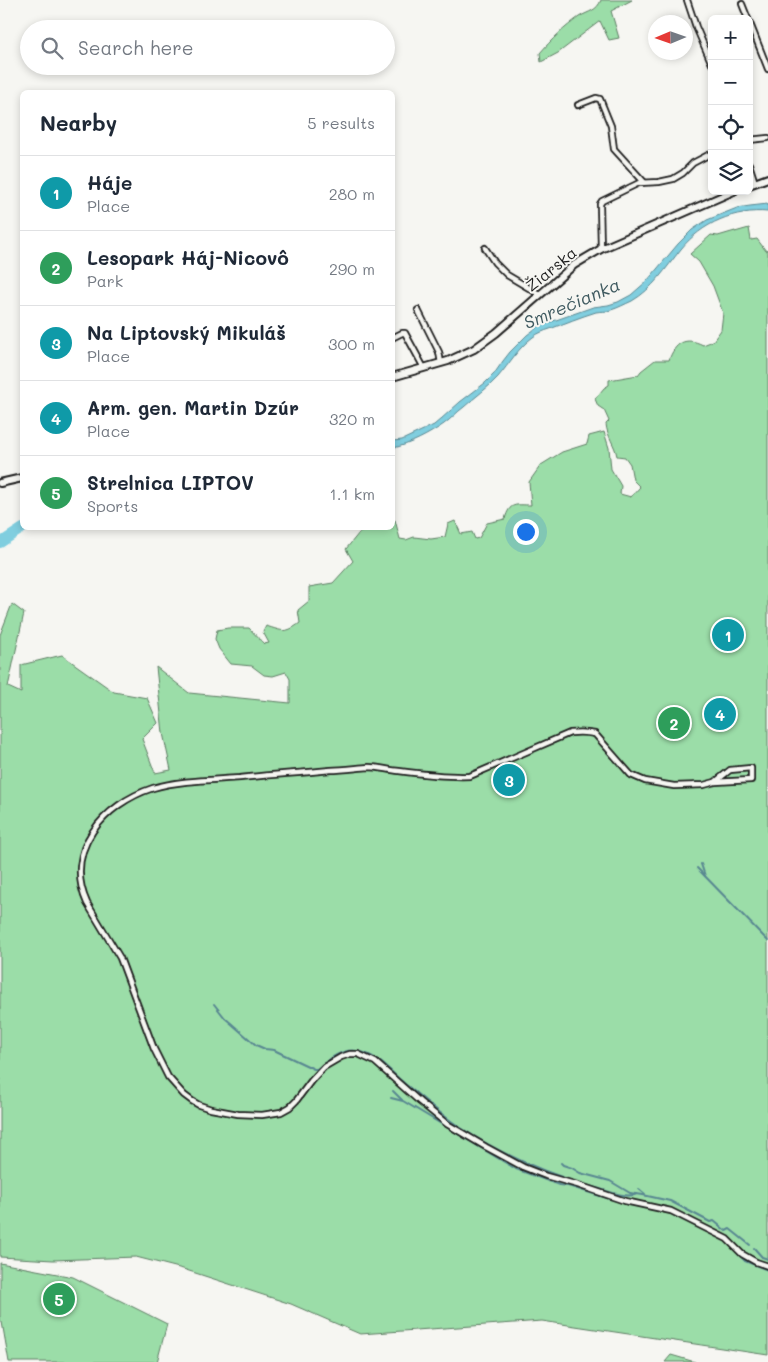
<!DOCTYPE html>
<meta charset="utf-8">
<style>
body{margin:0;font-family:Mali,sans-serif;background:#f6f6f7;color:#1f2937}
.controls{position:absolute;right:15px;top:15px;display:grid;overflow:hidden;border-radius:8px;box-shadow:0 2px 8px #0003}
.controls button{width:45px;height:45px;display:grid;place-items:center;padding:0;border:0;border-bottom:1px solid #e0e1e3;background:#fff;color:#1f2937;font:25px sans-serif}
.compass{position:absolute;left:648px;top:15px;width:45px;height:45px;border-radius:50%;background:#fff;box-shadow:0 2px 8px #0003;rotate:268deg}
.you{position:absolute;left:525px;top:531px;width:18px;height:18px;margin:-12px;border:4px solid #fff;border-radius:50%;background:#1a73e8;box-shadow:0 0 0 8px #1a73e833}
.badge{display:grid;place-items:center;width:32px;height:32px;border-radius:50%;background:#111827;color:#fff;font-size:16px;font-weight:700}
.pin{position:absolute;translate:-50% -50%;border:2px solid #fff;box-shadow:0 1px 5px #0006}
.list{margin:0;padding:0;list-style:none}
h2{display:flex;justify-content:space-between;align-items:center;height:65px;margin:0;padding:0 20px;font-size:21px}
h2 small{font-size:16px;font-weight:400;color:#747a83}
.list li{display:grid;grid-template-columns:32px 1fr auto;gap:15px;align-items:center;box-sizing:border-box;height:75px;padding:0 20px;border-top:1px solid #e0e1e3}
.list b{display:block;font-size:19px;white-space:nowrap}
.list p{margin:0;font-size:16px;white-space:nowrap;color:#747a83}
.list em{font-size:16px;font-style:normal;color:#747a83}
.icon{flex:none;width:28px;height:28px;fill:none;stroke:currentColor;stroke-width:2;stroke-linecap:round;stroke-linejoin:round}
.map{position:relative;flex:none;width:768px;height:1362px;overflow:hidden}
.search{position:absolute;background:#fff;box-shadow:0 2px 8px #0003;left:20px;top:20px;width:375px;height:55px;display:flex;align-items:center;gap:12px;box-sizing:border-box;padding:0 18px;border-radius:28px;color:#747a83;font-size:19px}
.panel{position:absolute;background:#fff;box-shadow:0 2px 8px #0003;left:20px;top:90px;width:375px;height:440px;border-radius:8px}
.map>svg:first-child{display:block}
.green{fill:#9bdda8;stroke:#5c7c62}
.water{fill:#80cedf;stroke:#588791}
.lines{fill:none;stroke-linecap:round;stroke-linejoin:round}
.stream{stroke:#588791;stroke-width:2}
.river{stroke:#80cedf;stroke-width:10}
.street-casing{stroke:#1c1c1c;stroke-width:8}
.secondary-casing{stroke:#1c1c1c;stroke-width:10}
.street{stroke:#f6f6f2;stroke-width:4.5}
.secondary{stroke:#f6f6f2;stroke-width:6}
.labels{text-anchor:middle;stroke-width:4;stroke-linejoin:round;paint-order:stroke}
.street-label{font-size:16px;fill:#1c1c1c;stroke:#f6f6f2}
.water-label{font-size:18px;font-style:italic;fill:#3f5a60;stroke:#f6f6f2}
</style>
<div class="map">
<svg width="768" height="1362" viewBox="0 0 768 1362">
<rect width="100%" height="100%" fill="#f6f6f2"/>
<filter id="ink" filterUnits="userSpaceOnUse"><feTurbulence type="fractalNoise" baseFrequency=".02" numOctaves="2"/><feDisplacementMap in="SourceGraphic" scale="10" xChannelSelector="R" yChannelSelector="G"/><feConvolveMatrix kernelMatrix="1 2 1 2 8 2 1 2 1" color-interpolation-filters="sRGB"/></filter>
<g filter="url(#ink)">
<g class="green">
<path d="M601 0H632L611 11 619 38 609 40 600 21 558 53 541 62 540 53C551 40 565 27 579 17 589 11 597 11 601 0Z"/>
<path d="M749 228 751 240 757 239 766 251 768 250V1355L542 1321 360 1334 291 1304 183 1269 136 1257 53 1260 0 1257V635L12 604 24 613 8 687 21 693V665L62 655 114 692 147 698 158 723 142 739 155 773 171 770 163 733 156 667 189 693 290 703V679L286 672 273 676 264 675 252 666 231 664 219 649 215 639 217 630 228 628H249L264 644 269 643 263 632 266 626C283 631 285 634 300 623L298 610 309 601V587L333 583 353 561 346 549 359 533 369 528H392L393 520H395L400 539 406 540 414 537 431 539 445 537 448 524 455 521 461 534 472 532 475 539 479 538 487 523 505 519C510 502 515 505 531 505L529 482 541 465 562 452 587 444 589 436 604 432 609 448 611 469 621 486 620 494 631 497 640 487 633 480 630 464 625 457 617 456C615 445 607 436 606 424L609 421 604 410 598 406 595 399 604 388 609 385V380L638 375 641 371 655 360H669C675 343 685 336 703 345L713 341 721 330 723 313 713 286 699 262 690 254 711 235 718 236 735 231V232Z"/>
<path d="M0 1263 73 1277 167 1324 157 1362H9L2 1322 0 1321Z"/>
<path d="M671 1355 695 1362H665Z"/>
</g>
<path class="water" d="M768 204V212C735 209 702 223 681 249 666 268 653 289 632 301 625 304 618 308 611 310 606 312 601 311 596 312 580 317 565 323 550 329 544 331 538 333 533 337 518 348 510 363 498 377 488 388 475 397 464 407 457 412 451 419 444 424 430 434 409 445 393 448V441L402 440 434 425 441 419 460 402 485 383 494 374 503 361 510 352 527 335 539 326 593 307 608 305 618 302 631 295 647 281 678 244 692 230 707 220 737 208 750 206Z"/>
<g class="lines">
<g class="stream">
<path d="M701 864 705 876"/>
<path d="M697 868 768 941"/>
<path d="M214 1004 225 1018 256 1045 265 1049 274 1050 314 1069H317C328 1060 342 1048 357 1051 376 1054 390 1071 404 1083 422 1098 441 1115 461 1128 501 1154 547 1174 593 1187 605 1190 626 1199 637 1194"/>
<path d="M393 1091 402 1100"/>
<path d="M391 1098 403 1101 516 1169 559 1185 568 1186"/>
<path d="M561 1163 563 1165 572 1168 580 1173 610 1181 630 1193 643 1195 670 1201 710 1222 714 1221 726 1231 730 1229 750 1245"/>
<path d="M568 1186 610 1199 621 1201"/>
<path d="M639 1189 645 1194"/>
<path d="M754 1248 762 1257 768 1259"/>
<path d="M734 1249 745 1261 768 1270"/>
</g>
<path class="river" d="M0 543 23 528"/>
<g class="street-casing">
<g id="street">
<path d="M687 0 696 27 712 64"/>
<path d="M742 4 748 19"/>
<path d="M749 21 768 69"/>
<path d="M578 105 596 98 600 99 611 126 614 149 644 182"/>
<path d="M749 140 768 138"/>
<path d="M749 164 755 183"/>
<path d="M485 248 495 263 507 275 539 294"/>
<path d="M601 249 600 204 602 201 639 183 659 182 673 179 683 173 693 163 712 153"/>
<path d="M418 310 439 352 441 363"/>
<path d="M392 338 402 333H405L424 368"/>
<path d="M715 782 730 770 751 768V780L715 782 704 785 674 786 645 781 631 775 595 734C586 732 579 732 570 733L470 776C447 777 422 774 399 771 389 770 378 767 369 767 356 768 343 770 331 770 300 773 270 775 240 778 213 780 179 780 153 788 104 804 63 850 87 903L120 958 154 1049 168 1077 184 1095 192 1101 199 1105 211 1109 238 1114 262 1115 281 1112 290 1107 296 1101 311 1081 324 1067 341 1057 350 1054H358L375 1062 420 1102 447 1124 486 1147 523 1167 546 1176 578 1185 625 1201 671 1211 727 1239 742 1254 756 1262 768 1266"/>
</g>
</g>
<g class="secondary-casing">
<g id="secondary">
<path d="M749 185 768 178"/>
<path d="M392 377 448 361 474 349 496 333 574 265 601 249 734 191"/>
<path d="M0 483 22 478"/>
</g>
</g>
<use href="#street" class="street"/>
<use href="#secondary" class="secondary"/>
</g>
</g>
<g class="labels">
<g class="street-label">
<text transform="translate(551 269) rotate(-39)" y="6">Žiarska</text>
</g>
<g class="water-label">
<text transform="translate(572 304) rotate(-23)" y="6">Smrečianka</text>
</g>
</g>
</svg>
<div class="controls">
<button>+</button>
<button>−</button>
<button><svg class="icon" aria-label="locate" viewBox="0 0 24 24"><circle cx="12" cy="12" r="6"/><path d="M12 2v4M12 18v4M2 12h4M18 12h4"/></svg></button>
<button><svg class="icon" aria-label="layers" viewBox="0 0 24 24"><path d="M12 4l9 5-9 5-9-5zM3 14l9 5 9-5"/></svg></button>
</div>
<svg class="compass" viewBox="-18 -18 36 36"><path d="M0-13l5 13h-10z" fill="#e53935"/><path d="M0 13l5-13h-10z" fill="#747a83"/></svg>
<div class="you"></div>
<div class="pin badge" style="left:728px;top:635px;background:#0f9aa8">1</div>
<div class="pin badge" style="left:674px;top:723px;background:#2e9e5b">2</div>
<div class="pin badge" style="left:509px;top:780px;background:#0f9aa8">3</div>
<div class="pin badge" style="left:720px;top:714px;background:#0f9aa8">4</div>
<div class="pin badge" style="left:59px;top:1299px;background:#2e9e5b">5</div>
<div class="search"><svg class="icon" aria-label="search" viewBox="0 0 24 24"><circle cx="10" cy="10" r="6"/><path d="M15 15l6 6"/></svg>Search here</div>
<section class="panel">
<h2>Nearby<small>5 results</small></h2>
<ul class="list">
<li><span class="badge" style="background:#0f9aa8">1</span><div><b>Háje</b><p>Place</p></div><em>280 m</em></li>
<li><span class="badge" style="background:#2e9e5b">2</span><div><b>Lesopark Háj-Nicovô</b><p>Park</p></div><em>290 m</em></li>
<li><span class="badge" style="background:#0f9aa8">3</span><div><b>Na Liptovský Mikuláš</b><p>Place</p></div><em>300 m</em></li>
<li><span class="badge" style="background:#0f9aa8">4</span><div><b>Arm. gen. Martin Dzúr</b><p>Place</p></div><em>320 m</em></li>
<li><span class="badge" style="background:#2e9e5b">5</span><div><b>Strelnica LIPTOV</b><p>Sports</p></div><em>1.1 km</em></li>
</ul>
</section>
</div>
